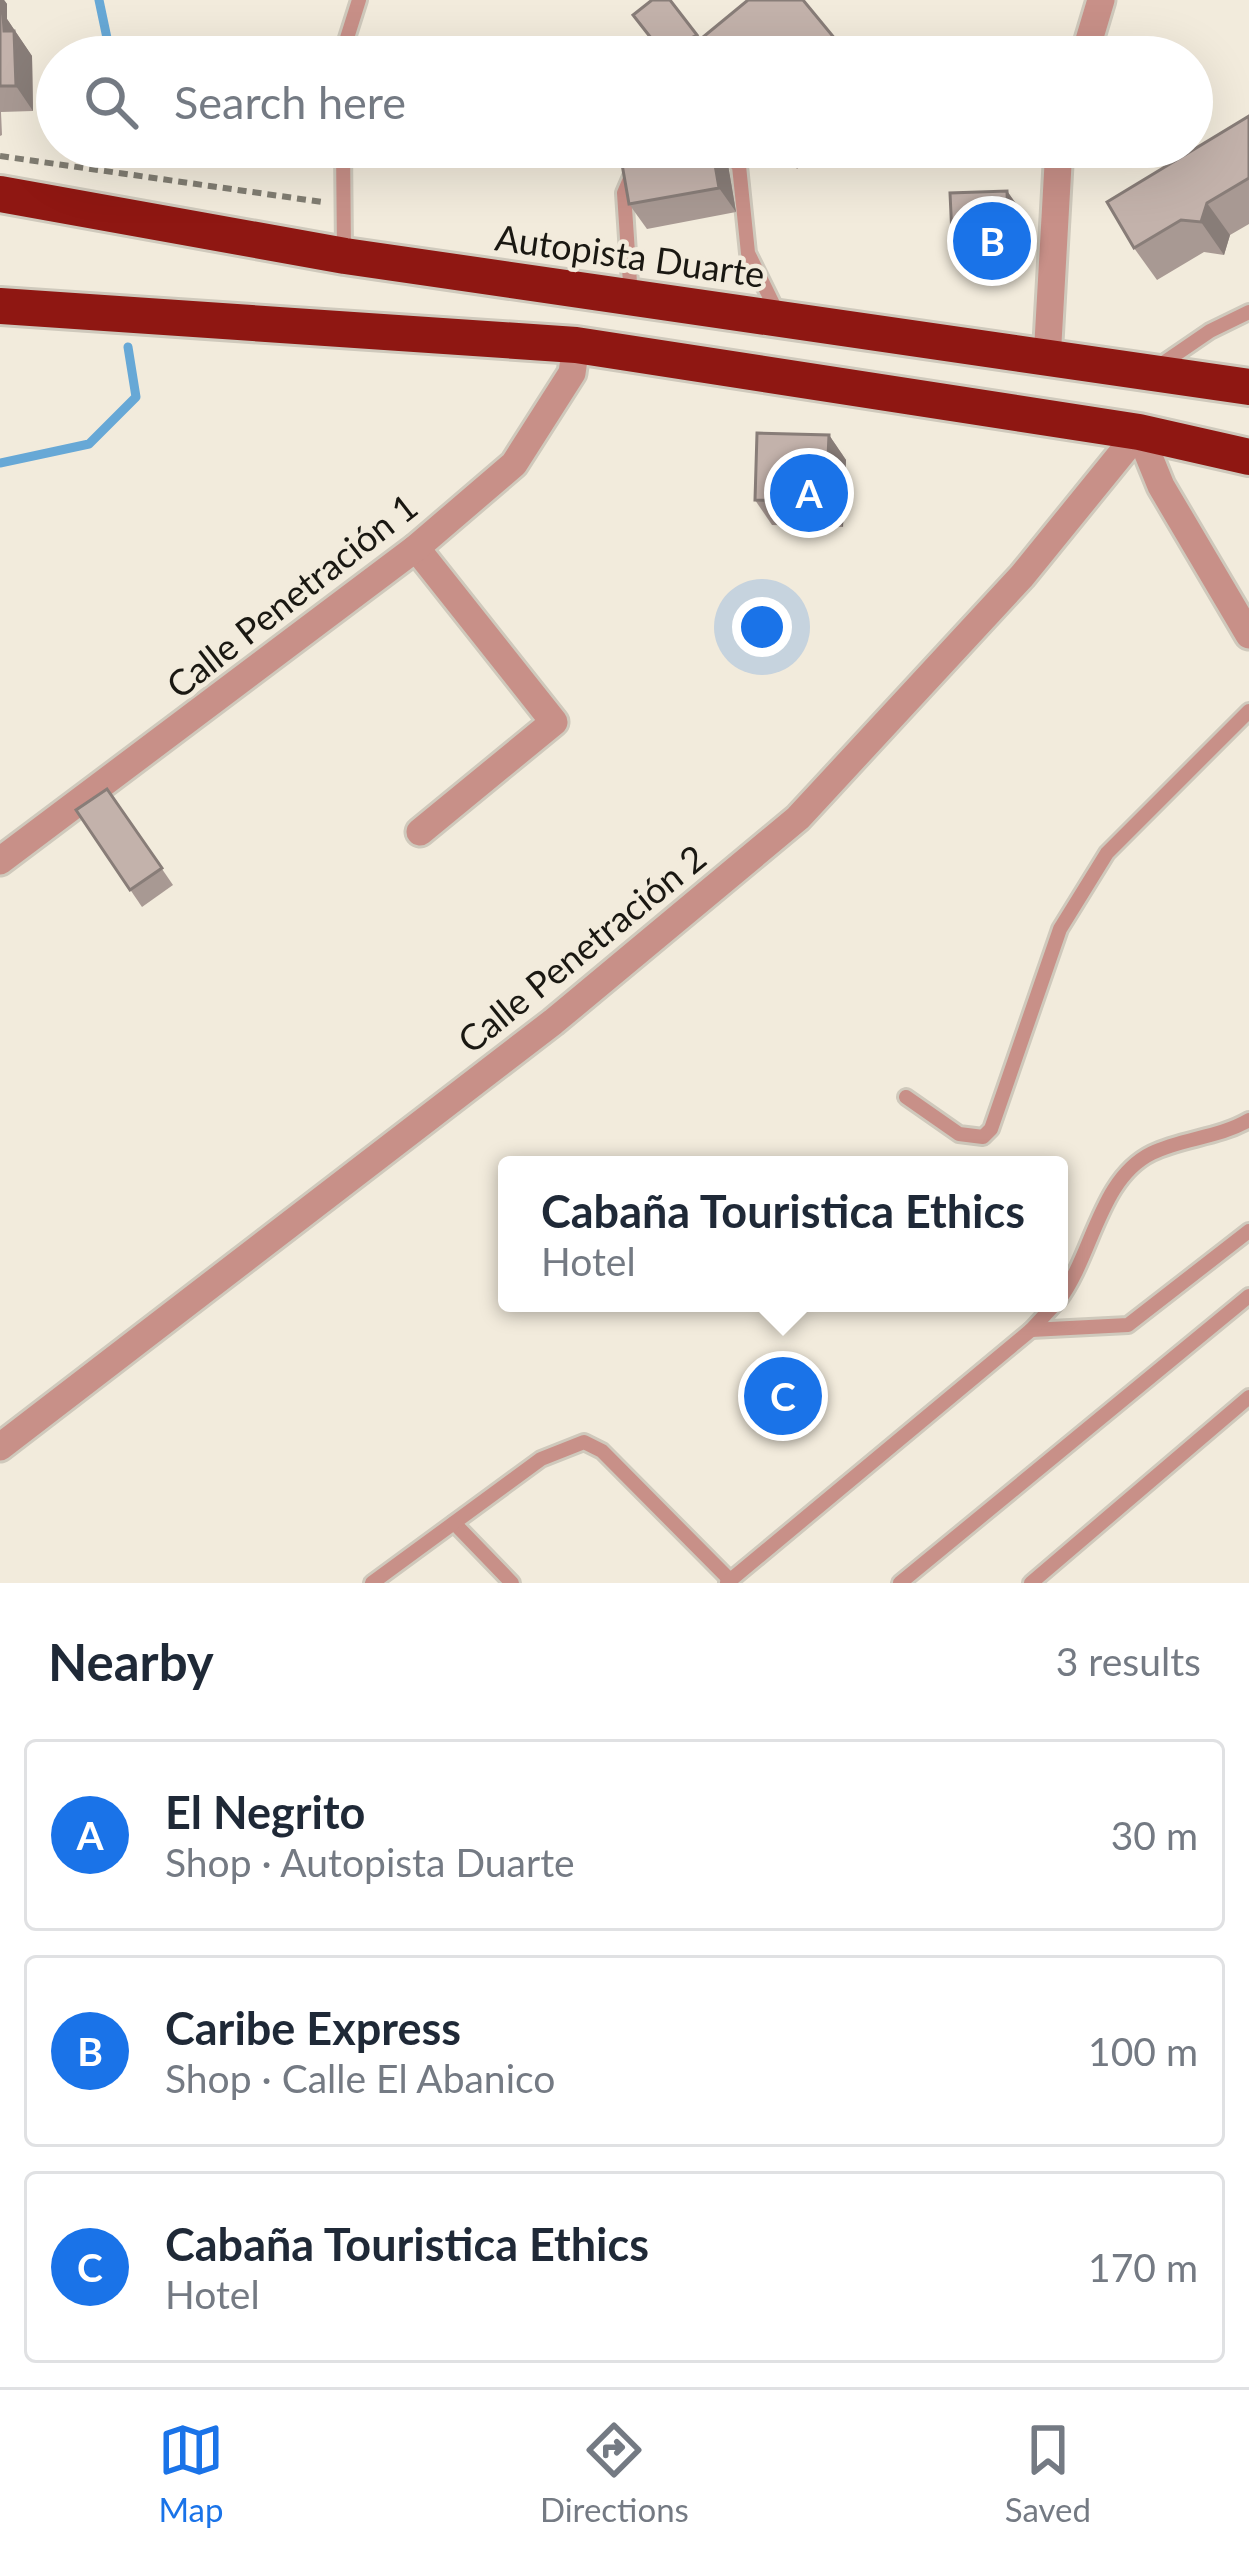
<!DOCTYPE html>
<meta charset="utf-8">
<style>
body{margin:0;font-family:Lato,sans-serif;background:#f6f6f7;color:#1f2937}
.you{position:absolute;left:762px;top:627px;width:42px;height:42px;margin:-30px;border:9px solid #fff;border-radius:50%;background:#1a73e8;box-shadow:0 0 0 18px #1a73e833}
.badge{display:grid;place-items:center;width:78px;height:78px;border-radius:50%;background:#1a73e8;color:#fff;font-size:39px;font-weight:700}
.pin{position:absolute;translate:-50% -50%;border:6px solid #fff;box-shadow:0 3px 12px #0006}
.popup{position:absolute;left:498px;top:1156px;width:570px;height:156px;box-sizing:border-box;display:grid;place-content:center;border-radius:12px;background:#fff;filter:drop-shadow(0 3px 9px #0005);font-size:39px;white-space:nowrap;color:#747a83}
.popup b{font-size:45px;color:#1f2937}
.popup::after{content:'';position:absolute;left:50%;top:100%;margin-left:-24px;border:24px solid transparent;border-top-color:#fff}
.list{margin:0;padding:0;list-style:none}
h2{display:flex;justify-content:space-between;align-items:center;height:156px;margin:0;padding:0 48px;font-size:51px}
h2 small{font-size:39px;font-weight:400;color:#747a83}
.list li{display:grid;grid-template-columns:78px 1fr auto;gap:36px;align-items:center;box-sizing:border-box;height:192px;margin:0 24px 24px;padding:0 24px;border:3px solid #e0e1e3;border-radius:12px}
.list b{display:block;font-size:45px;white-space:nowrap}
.list p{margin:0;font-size:39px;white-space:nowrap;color:#747a83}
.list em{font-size:39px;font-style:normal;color:#747a83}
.icon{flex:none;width:66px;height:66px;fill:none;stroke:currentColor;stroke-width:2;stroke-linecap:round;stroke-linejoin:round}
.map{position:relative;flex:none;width:1249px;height:1583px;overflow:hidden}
.search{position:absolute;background:#fff;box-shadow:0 12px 48px #0002;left:36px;right:36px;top:36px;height:132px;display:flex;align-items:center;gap:30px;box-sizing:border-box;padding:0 42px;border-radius:66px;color:#747a83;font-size:45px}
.sheet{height:804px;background:#fff}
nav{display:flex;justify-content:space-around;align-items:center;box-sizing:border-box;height:168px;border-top:3px solid #e0e1e3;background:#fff;font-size:33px;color:#747a83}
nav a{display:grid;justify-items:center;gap:6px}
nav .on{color:#1a73e8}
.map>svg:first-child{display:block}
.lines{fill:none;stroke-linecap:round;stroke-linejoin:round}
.stream{stroke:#67a8d6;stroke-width:9}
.service-casing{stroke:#cfc9bc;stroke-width:20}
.minor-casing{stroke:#cfc9bc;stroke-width:33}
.motorway-casing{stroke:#cfc9bc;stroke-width:42}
.path{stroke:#817d72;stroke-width:6;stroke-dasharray:9 6;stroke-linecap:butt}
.service{stroke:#c89088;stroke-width:14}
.minor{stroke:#c89088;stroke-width:27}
.motorway{stroke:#8f1712;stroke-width:36}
.wall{fill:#a89993}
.shaded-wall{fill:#887d78}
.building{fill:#c3b2ab;stroke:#887d78;stroke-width:3}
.labels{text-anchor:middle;stroke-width:9;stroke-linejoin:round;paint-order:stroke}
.street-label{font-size:36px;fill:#1a1812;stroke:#f2ebdc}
</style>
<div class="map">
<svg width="1249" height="1583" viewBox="0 0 1249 1583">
<rect width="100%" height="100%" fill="#f2ebdc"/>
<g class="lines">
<g class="stream">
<path d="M99 0 111 57"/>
<path d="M0 463 89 444 136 397 128 347"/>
</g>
<g class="service-casing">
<g id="service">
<path d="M341 57 359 0"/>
<path d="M343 147 344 251"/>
<path d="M726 153 739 166 748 253 779 316"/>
<path d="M631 298 624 193 633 172"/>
<path d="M1156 368 1210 331 1249 312"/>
<path d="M906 1097 959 1134 983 1137 991 1129 1060 929 1107 853 1249 711"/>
<path d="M1059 1300C1093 1255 1099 1179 1152 1153 1183 1138 1218 1138 1249 1120"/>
<path d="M1031 1330 1128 1325 1249 1231"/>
<path d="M454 1523 512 1583"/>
<path d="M372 1583 541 1459 584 1442 602 1451 730 1580"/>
<path d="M727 1583 1031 1330 1056 1303"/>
<path d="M900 1583 1249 1296"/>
<path d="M1031 1583 1249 1397"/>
</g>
</g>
<g class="minor-casing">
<g id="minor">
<path d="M1084 57 1101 0"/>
<path d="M1047 360 1059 147"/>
<path d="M1139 432 1161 486 1249 635"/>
<path d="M416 548 554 722 420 832"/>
<path d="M0 861 416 548 514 464 572 373 576 345"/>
<path d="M0 1447 553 1022 798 818 1022 576 1139 432"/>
</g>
</g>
<g class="motorway-casing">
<g id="motorway">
<path d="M0 194 345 256 1249 387"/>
<path d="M0 306 576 345 1139 432 1249 457"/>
</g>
</g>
<path class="path" d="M0 156 322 202"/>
<use href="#service" class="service"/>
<use href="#minor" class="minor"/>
<use href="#motorway" class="motorway"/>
</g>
<g class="wall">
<path d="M0 0H4L7 4V19L32 56 33 111 1 112 2 135 0 136Z"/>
<path d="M670 0 700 39 850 57H708L705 54 699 57H665L633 15Z"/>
<path d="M1249 116V224L1230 235 1224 255 1204 252 1157 280 1134 248Z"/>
<path d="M725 147 736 212 647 229 629 204Z"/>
<path d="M779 147H824L797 169Z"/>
<path d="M1007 191 1019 208 1021 271 965 274 953 257Z"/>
<path d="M829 435 846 460 843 527 772 525 755 500Z"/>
<path d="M107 789 173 885 142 907 76 810Z"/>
</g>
<g class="shaded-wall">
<path d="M0 0H4L7 4V19L32 56 33 111 16 86 0 27Z"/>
<path d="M712 147H725L736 212 719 188Z"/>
<path d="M1007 191 1019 208 1021 271 1009 254Z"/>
<path d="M1207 203 1230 235 1224 255 1201 222Z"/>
<path d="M829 435 846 460 843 527 826 502Z"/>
</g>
<g class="building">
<path d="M652 0H670L697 35 662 52 633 15Z"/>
<path d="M748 0H803L850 57H709L697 42Z"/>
<path d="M0 13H3L4 31H14L16 86H0Z"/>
<path d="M1249 116V178L1207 203 1201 222 1181 220 1134 248 1107 202Z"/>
<path d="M619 147H712L719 188 629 204Z"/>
<path d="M1007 191 1009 254 953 257 950 193Z"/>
<path d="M757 433 829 435 826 502 755 500Z"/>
<path d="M107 789 162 868 130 890 76 810Z"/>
</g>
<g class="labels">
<g class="street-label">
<text transform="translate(630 256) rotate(8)" y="13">Autopista Duarte</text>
<text transform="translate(292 596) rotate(-38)" y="13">Calle Penetración 1</text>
<text transform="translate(582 949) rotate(-39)" y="13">Calle Penetración 2</text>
</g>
</g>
</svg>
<div class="you"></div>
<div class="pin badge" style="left:809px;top:493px">A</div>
<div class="pin badge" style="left:992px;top:241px">B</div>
<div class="pin badge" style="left:783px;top:1396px">C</div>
<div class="popup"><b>Cabaña Touristica Ethics</b>Hotel</div>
<div class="search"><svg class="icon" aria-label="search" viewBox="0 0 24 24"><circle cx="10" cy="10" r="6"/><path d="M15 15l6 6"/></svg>Search here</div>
</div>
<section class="sheet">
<h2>Nearby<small>3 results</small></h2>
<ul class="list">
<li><span class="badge">A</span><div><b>El Negrito</b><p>Shop · Autopista Duarte</p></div><em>30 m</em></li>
<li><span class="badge">B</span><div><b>Caribe Express</b><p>Shop · Calle El Abanico</p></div><em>100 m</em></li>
<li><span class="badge">C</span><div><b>Cabaña Touristica Ethics</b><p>Hotel</p></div><em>170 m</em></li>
</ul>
</section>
<nav>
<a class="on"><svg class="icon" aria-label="map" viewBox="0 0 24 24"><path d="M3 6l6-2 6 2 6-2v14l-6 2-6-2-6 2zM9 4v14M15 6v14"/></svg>Map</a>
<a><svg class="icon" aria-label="directions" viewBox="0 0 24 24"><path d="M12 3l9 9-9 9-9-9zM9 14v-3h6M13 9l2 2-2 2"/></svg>Directions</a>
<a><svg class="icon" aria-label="saved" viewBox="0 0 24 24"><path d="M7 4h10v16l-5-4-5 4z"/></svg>Saved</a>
</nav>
